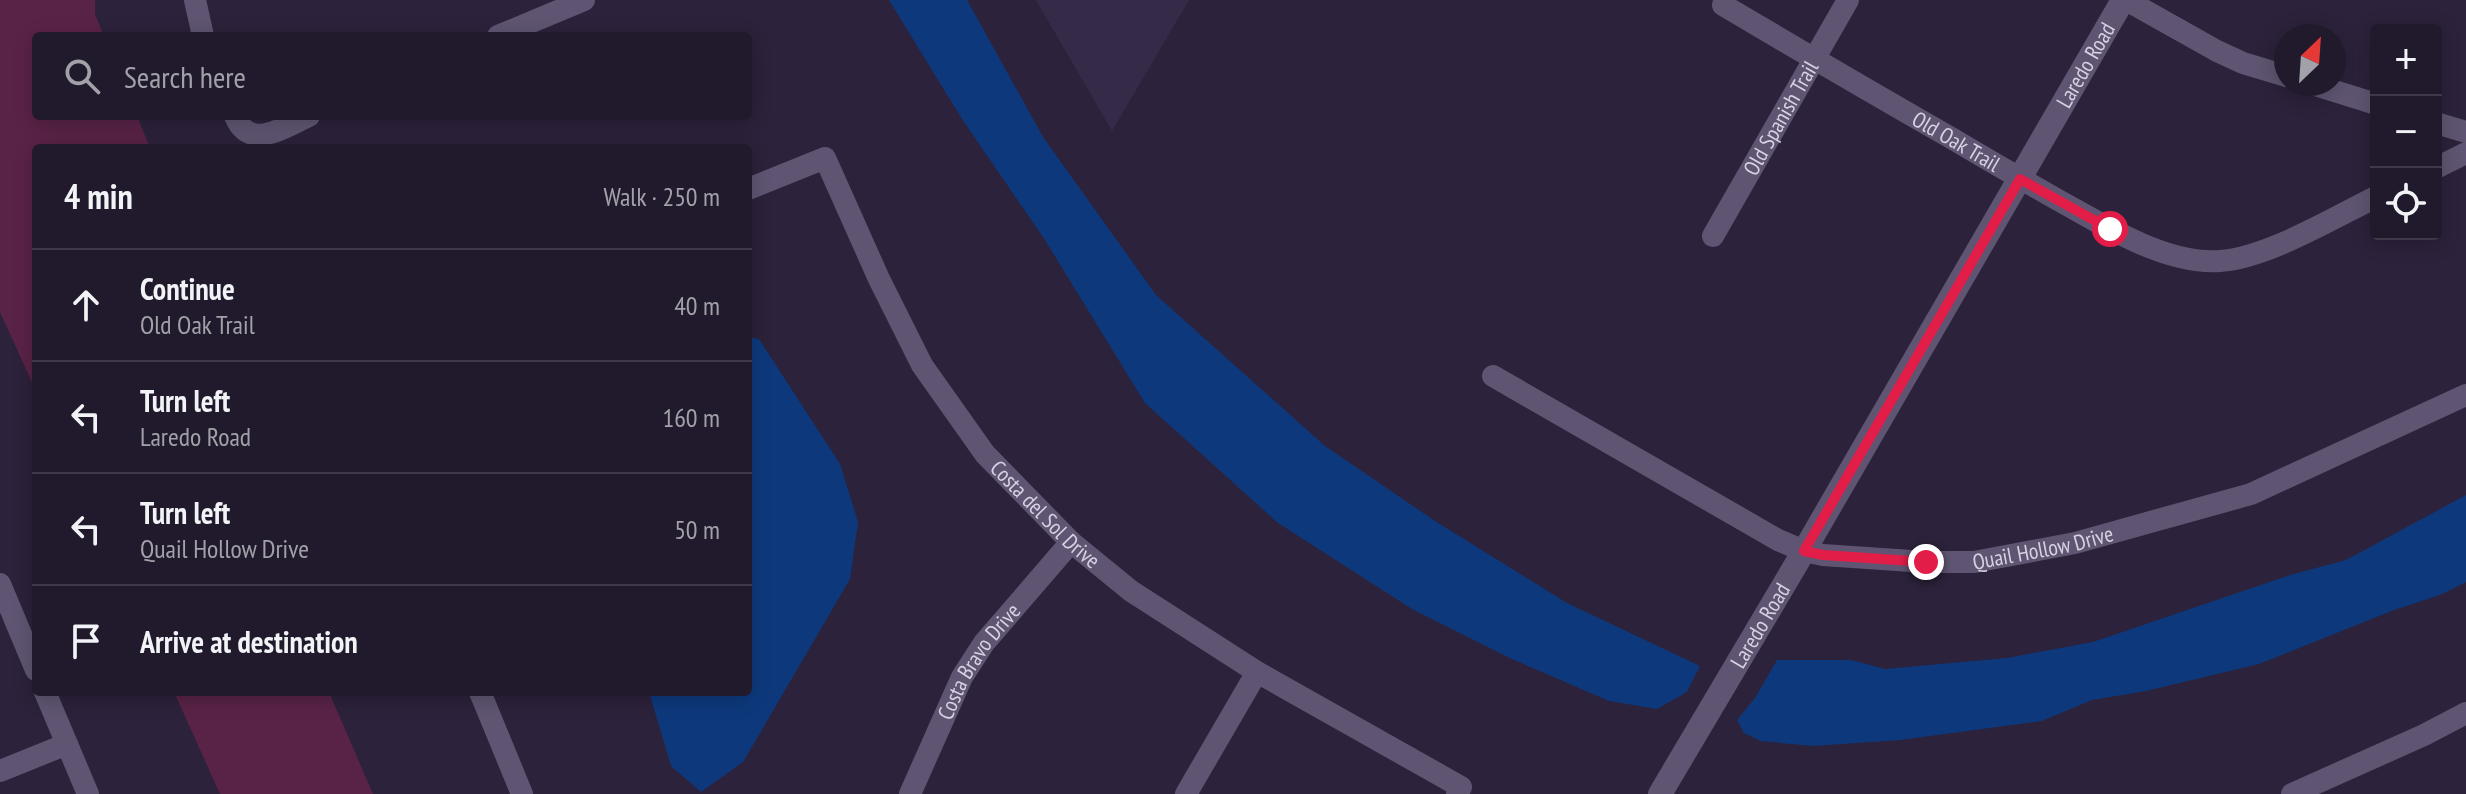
<!DOCTYPE html>
<meta charset="utf-8">
<style>
body{margin:0;font-family:"PT Sans Narrow",sans-serif;background:#2d2738;color:#f1f3f6}
.controls{position:absolute;right:24px;top:24px;display:grid;overflow:hidden;border-radius:8px;box-shadow:0 4px 20px #0003}
.controls button{width:72px;height:72px;display:grid;place-items:center;padding:0;border:0;border-bottom:2px solid #3e3848;background:#211a2c;color:#f1f3f6;font:40px sans-serif}
.compass{position:absolute;left:2274px;top:24px;width:72px;height:72px;border-radius:50%;background:#211a2c;box-shadow:0 4px 20px #0003;rotate:25deg}
.stop{position:absolute;width:24px;height:24px;margin:-18px;border:6px solid #e11d48;border-radius:50%;background:#fff}
.stop.end{background:#e11d48;border-color:#fff;box-shadow:0 2px 8px #0008}
.list{margin:0;padding:0;list-style:none}
h2{display:flex;justify-content:space-between;align-items:center;height:104px;margin:0;padding:0 32px;font-size:34px}
h2 small{font-size:26px;font-weight:400;color:#a2a1a9}
.list li{display:grid;grid-template-columns:52px 1fr auto;gap:24px;align-items:center;box-sizing:border-box;height:112px;padding:0 32px;border-top:2px solid #3e3848}
.list b{display:block;font-size:30px;white-space:nowrap}
.list p{margin:0;font-size:26px;white-space:nowrap;color:#a2a1a9}
.list em{font-size:26px;font-style:normal;color:#a2a1a9}
.icon{flex:none;width:44px;height:44px;fill:none;stroke:currentColor;stroke-width:2;stroke-linecap:round;stroke-linejoin:round}
.map{position:relative;flex:none;width:2466px;height:794px;overflow:hidden}
.search{position:absolute;background:#211a2c;box-shadow:0 4px 20px #0003;left:32px;top:32px;width:720px;height:88px;display:flex;align-items:center;gap:20px;box-sizing:border-box;padding:0 28px;border-radius:8px;color:#a2a1a9;font-size:30px}
.panel{position:absolute;background:#211a2c;box-shadow:0 4px 20px #0003;left:32px;top:144px;width:720px;height:552px;border-radius:8px}
.map>svg:first-child{display:block}
.built{fill:#362a49}
.green{fill:#592347}
.water{fill:#0d397c}
.lines{fill:none;stroke-linecap:round;stroke-linejoin:round}
.street{stroke:#5f5572;stroke-width:22}
.secondary{stroke:#5f5572;stroke-width:24}
.route{stroke:#e11d48;stroke-width:10}
.labels{text-anchor:middle;stroke-width:8;stroke-linejoin:round;paint-order:stroke}
.street-label{font-size:22px;fill:#d7d2e3;stroke:#221831}
</style>
<div class="map">
<svg width="2466" height="794" viewBox="0 0 2466 794">
<rect width="100%" height="100%" fill="#2c223b"/>
<path class="built" d="M1036 0H1189L1112 131Z"/>
<g class="green">
<path d="M0 0H95V14L104 36H36V116H137L150 148H36V391L0 312Z"/>
<path d="M174 692H329L373 794H220Z"/>
</g>
<g class="water">
<path d="M889 0H967L1043 137 1156 295 1325 446 1435 521 1567 603 1700 666 1687 692 1657 709 1609 701 1512 659 1412 609 1278 523 1145 403 1045 240 962 119Z"/>
<path d="M748 337 759 339 840 464 858 522 850 579 743 762 701 792 671 766 649 692H748Z"/>
<path d="M2466 495V582L2440 595 2394 610 2259 664 2146 691 2092 700 2042 721 1900 740 1813 746 1761 741 1744 733 1737 720 1755 698 1777 660H1851L1885 669 2007 658 2093 642 2290 575 2346 560Z"/>
</g>
<g class="lines">
<g class="street">
<path d="M195 0 203 36"/>
<path d="M2126 0 2217 51 2243 63 2286 76"/>
<path id="s1" d="M1723 5C1799 50 1876 95 1953 139 1988 160 2023 180 2058 200 2104 225 2165 265 2220 261 2267 258 2333 218 2376 197"/>
<path d="M498 36 584 0"/>
<path d="M2312 84 2376 104"/>
<path d="M235 116C250 152 284 127 309 116"/>
<path d="M2436 123 2466 132"/>
<path d="M2436 168 2466 153"/>
<path id="s2" d="M748 189 825 158 879 279 922 365 985 454 1071 542 1131 591 1257 672 1461 787 1457 794"/>
<path id="s3" d="M1713 236 1848 0"/>
<path id="s4" d="M1493 376 1778 540 1804 551 1823 555 1926 562H1974L2075 543 2251 494 2466 395"/>
<path d="M0 584 36 670"/>
<path d="M45 692 88 794"/>
<path d="M480 692 522 794"/>
<path d="M0 771 67 744"/>
<path id="s5" d="M910 794 962 677 984 643 1071 542"/>
<path d="M1186 794 1257 672"/>
<path d="M2292 794 2424 735 2466 713"/>
</g>
<path class="secondary" id="s6" d="M1660 794 1804 551 2123 0"/>
</g>
<g class="lines">
<path class="route" d="M1926 562 1823 555 1804 551 2020 179 2110 229"/>
</g>
<g class="labels">
<g class="street-label">
<text dy="8" stroke="none"><textPath href="#s6" startOffset="844">Laredo Road</textPath></text>
<text dy="8" stroke="none"><textPath href="#s3" startOffset="136">Old Spanish Trail</textPath></text>
<text dy="8" stroke="none"><textPath href="#s1" startOffset="270">Old Oak Trail</textPath></text>
<text dy="8" stroke="none"><textPath href="#s2" startOffset="506">Costa del Sol Drive</textPath></text>
<text dy="8" stroke="none"><textPath href="#s4" startOffset="598">Quail Hollow Drive</textPath></text>
<text dy="8" stroke="none"><textPath href="#s6" startOffset="196">Laredo Road</textPath></text>
<text dy="8" stroke="none"><textPath href="#s5" startOffset="150">Costa Bravo Drive</textPath></text>
</g>
</g>
</svg>
<div class="controls">
<button>+</button>
<button>−</button>
<button><svg class="icon" aria-label="locate" viewBox="0 0 24 24"><circle cx="12" cy="12" r="6"/><path d="M12 2v4M12 18v4M2 12h4M18 12h4"/></svg></button>
</div>
<svg class="compass" viewBox="-18 -18 36 36"><path d="M0-13l5 13h-10z" fill="#e53935"/><path d="M0 13l5-13h-10z" fill="#a2a1a9"/></svg>
<div class="stop" style="left:2110px;top:229px"></div>
<div class="stop end" style="left:1926px;top:562px"></div>
<div class="search"><svg class="icon" aria-label="search" viewBox="0 0 24 24"><circle cx="10" cy="10" r="6"/><path d="M15 15l6 6"/></svg>Search here</div>
<section class="panel">
<h2>4 min<small>Walk · 250 m</small></h2>
<ul class="list">
<li><svg class="icon" aria-label="ahead" viewBox="0 0 24 24"><path d="M12 20V5M6 11l6-6 6 6"/></svg><div><b>Continue</b><p>Old Oak Trail</p></div><em>40 m</em></li>
<li><svg class="icon" aria-label="left" viewBox="0 0 24 24"><path d="M17 20v-9H6M10 6l-5 5 5 5"/></svg><div><b>Turn left</b><p>Laredo Road</p></div><em>160 m</em></li>
<li><svg class="icon" aria-label="left" viewBox="0 0 24 24"><path d="M17 20v-9H6M10 6l-5 5 5 5"/></svg><div><b>Turn left</b><p>Quail Hollow Drive</p></div><em>50 m</em></li>
<li><svg class="icon" aria-label="arrive" viewBox="0 0 24 24"><path d="M6 21V4h12l-3 4 3 4H6"/></svg><div><b>Arrive at destination</b></div></li>
</ul>
</section>
</div>
